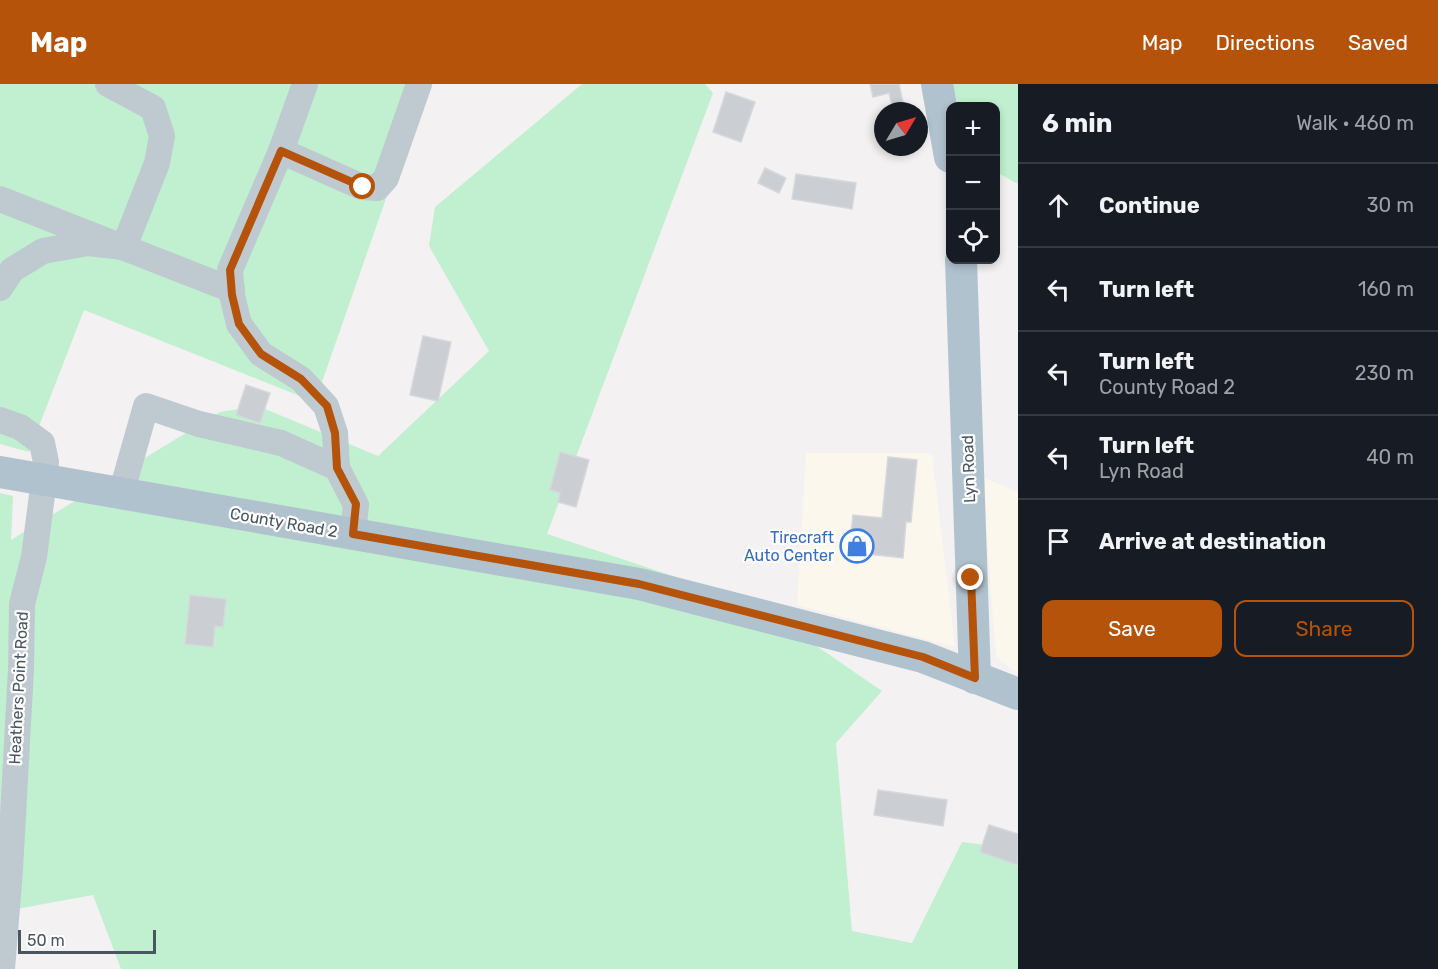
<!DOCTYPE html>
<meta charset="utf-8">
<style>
body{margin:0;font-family:Rubik,sans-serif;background:#20242c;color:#f1f3f6}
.controls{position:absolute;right:18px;top:18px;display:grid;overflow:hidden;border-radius:12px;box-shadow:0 3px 9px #0003}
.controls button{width:54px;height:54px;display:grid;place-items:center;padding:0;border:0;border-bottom:2px solid #363941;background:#171b24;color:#f1f3f6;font:30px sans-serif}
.compass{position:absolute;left:874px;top:18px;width:54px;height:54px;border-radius:50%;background:#171b24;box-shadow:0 3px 9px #0003;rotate:52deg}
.scale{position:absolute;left:18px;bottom:15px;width:138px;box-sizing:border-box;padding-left:6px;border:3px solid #49555f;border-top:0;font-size:16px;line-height:21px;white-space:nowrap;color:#49555f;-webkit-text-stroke:4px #fff;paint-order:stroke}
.stop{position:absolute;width:18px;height:18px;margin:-14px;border:4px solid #b45309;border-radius:50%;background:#fff}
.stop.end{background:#b45309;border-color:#fff;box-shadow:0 2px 6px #0008}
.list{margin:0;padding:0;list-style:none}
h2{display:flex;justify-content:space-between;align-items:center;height:78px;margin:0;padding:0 24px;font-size:26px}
h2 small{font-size:20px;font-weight:400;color:#9ea1a6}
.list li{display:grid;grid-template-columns:39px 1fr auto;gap:18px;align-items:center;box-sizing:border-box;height:84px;padding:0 24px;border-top:2px solid #363941}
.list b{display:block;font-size:22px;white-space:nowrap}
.list p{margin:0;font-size:20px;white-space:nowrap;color:#9ea1a6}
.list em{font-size:20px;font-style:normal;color:#9ea1a6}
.actions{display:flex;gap:12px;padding:18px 24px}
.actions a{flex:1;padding:14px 0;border:2px solid #b45309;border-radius:12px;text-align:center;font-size:21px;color:#b45309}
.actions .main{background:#b45309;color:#fff}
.icon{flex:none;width:33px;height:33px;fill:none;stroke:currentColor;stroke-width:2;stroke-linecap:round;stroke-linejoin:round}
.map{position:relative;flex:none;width:1018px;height:885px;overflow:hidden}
header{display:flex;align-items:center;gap:36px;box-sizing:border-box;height:84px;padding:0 30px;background:#b45309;color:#fff}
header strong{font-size:28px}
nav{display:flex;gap:33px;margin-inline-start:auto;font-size:21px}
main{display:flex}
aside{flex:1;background:#171b24}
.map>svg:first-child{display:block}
.commercial{fill:#fcf7ec}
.green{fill:#c0f0d0}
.building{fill:#cbced3;stroke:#d5d8dc;stroke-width:1.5}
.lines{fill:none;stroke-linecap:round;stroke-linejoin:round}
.minor{stroke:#bfc9d0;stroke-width:26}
.major{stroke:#b1c2cf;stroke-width:32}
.route{stroke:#b45309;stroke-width:8}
.labels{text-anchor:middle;stroke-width:4.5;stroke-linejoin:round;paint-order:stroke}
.street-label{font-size:16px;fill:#49555f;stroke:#fff}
.shop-label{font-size:16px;fill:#366cbe;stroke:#fff;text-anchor:end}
</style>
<header>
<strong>Map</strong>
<nav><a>Map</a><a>Directions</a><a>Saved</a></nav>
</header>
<main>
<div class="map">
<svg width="1018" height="885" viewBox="0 0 1018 885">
<rect width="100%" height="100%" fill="#f3f1f1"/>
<g class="commercial">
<path d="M806 369H932L955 563 797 521Z"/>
<path d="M982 393 1018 408V588L1011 585 996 573Z"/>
</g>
<g class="green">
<path d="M0 0H426L315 318 84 226 29 368 0 360Z"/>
<path d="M582 0H705L713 9 547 450 754 519 882 607 836 659 852 847 912 859 962 758 1002 763 1018 783V885H121L93 811 5 827 0 826V409L13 412 11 456 220 328 258 322 378 372 489 267 429 162 435 123Z"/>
<path d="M952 0H1018V100L996 88V22H958Z"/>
</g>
<g class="building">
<path d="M870 0H899L903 19 892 21 889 9 873 13Z"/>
<path d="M726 8 755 18 741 58 713 48Z"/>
<path d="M765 84 786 94 779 109 758 99Z"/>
<path d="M796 90 856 99 852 125 792 115Z"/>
<path d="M423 252 451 258 438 317 410 311Z"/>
<path d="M246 301 270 309 260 339 236 331Z"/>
<path d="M560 368 589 376 576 423 558 418 560 409 550 406Z"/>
<path d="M888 373 917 376 911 438H906L903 474 849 468 853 431 882 434Z"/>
<path d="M190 511 226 515 223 543 215 542 213 563 185 560Z"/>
<path d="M878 706 947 716 943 742 874 731Z"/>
<path d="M989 741 1018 750V781L980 768Z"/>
</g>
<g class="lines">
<g class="minor">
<path d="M305 0 281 67 230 186 232 211 239 240 261 270 301 295 326 322 335 349 337 384"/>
<path d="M281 67 362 103 377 104 386 94 419 0"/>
<path d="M0 115 232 206"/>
<path d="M0 204 12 186 43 167 88 159 124 163 157 79 162 52 153 24 108 0"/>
<path d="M0 336 20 343 42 359 46 378 44 396 34 473 22 520 21 585 10 786 2 885"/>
<path d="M121 410 146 322 199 340 281 359 337 384 356 421 353 450"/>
</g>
<g class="major">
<path d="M937 0 950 73"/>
<path d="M961 176 975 594"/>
<path d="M0 388 639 500 923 573 1018 610"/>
</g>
</g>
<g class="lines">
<path class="route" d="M363 103 281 67 230 186 232 211 239 240 261 270 301 295 327 322 335 349 337 384 356 420 353 450 639 500 923 573 975 594 971 494"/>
</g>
<defs>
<g id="shop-ring" transform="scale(1.725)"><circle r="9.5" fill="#fff" stroke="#3f7fe0" stroke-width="1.5"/><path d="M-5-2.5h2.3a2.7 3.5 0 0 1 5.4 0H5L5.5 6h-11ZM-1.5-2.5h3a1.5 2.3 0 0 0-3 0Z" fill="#3f7fe0"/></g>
</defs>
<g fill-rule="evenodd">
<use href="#shop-ring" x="857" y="462"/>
</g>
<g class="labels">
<g class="street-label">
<text transform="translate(968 385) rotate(-92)" y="6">Lyn Road</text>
<text transform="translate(284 438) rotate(10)" y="6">County Road 2</text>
<text transform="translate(18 604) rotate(-87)" y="6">Heathers Point Road</text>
</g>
<g class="shop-label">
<text x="834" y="459">Tirecraft<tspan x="834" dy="18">Auto Center</tspan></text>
</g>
</g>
</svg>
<div class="controls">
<button>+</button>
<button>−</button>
<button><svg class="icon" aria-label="locate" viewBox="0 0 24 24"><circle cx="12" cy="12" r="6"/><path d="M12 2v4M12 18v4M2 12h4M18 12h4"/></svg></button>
</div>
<svg class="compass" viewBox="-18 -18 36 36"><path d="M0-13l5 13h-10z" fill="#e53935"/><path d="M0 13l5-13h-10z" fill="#9ea1a6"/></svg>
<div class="scale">50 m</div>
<div class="stop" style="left:363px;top:103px"></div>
<div class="stop end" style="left:971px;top:494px"></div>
</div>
<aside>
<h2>6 min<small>Walk · 460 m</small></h2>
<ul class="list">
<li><svg class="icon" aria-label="ahead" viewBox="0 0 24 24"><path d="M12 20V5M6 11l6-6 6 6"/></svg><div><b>Continue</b></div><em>30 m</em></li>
<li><svg class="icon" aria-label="left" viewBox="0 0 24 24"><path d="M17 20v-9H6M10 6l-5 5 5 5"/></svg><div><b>Turn left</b></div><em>160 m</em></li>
<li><svg class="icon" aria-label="left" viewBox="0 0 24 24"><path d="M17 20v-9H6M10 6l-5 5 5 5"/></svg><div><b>Turn left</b><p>County Road 2</p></div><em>230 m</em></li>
<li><svg class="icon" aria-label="left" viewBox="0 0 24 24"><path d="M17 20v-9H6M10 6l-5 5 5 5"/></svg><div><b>Turn left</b><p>Lyn Road</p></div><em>40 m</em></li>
<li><svg class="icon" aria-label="arrive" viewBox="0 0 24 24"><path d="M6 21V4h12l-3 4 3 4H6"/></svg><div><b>Arrive at destination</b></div></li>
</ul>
<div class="actions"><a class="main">Save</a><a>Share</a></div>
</aside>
</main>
